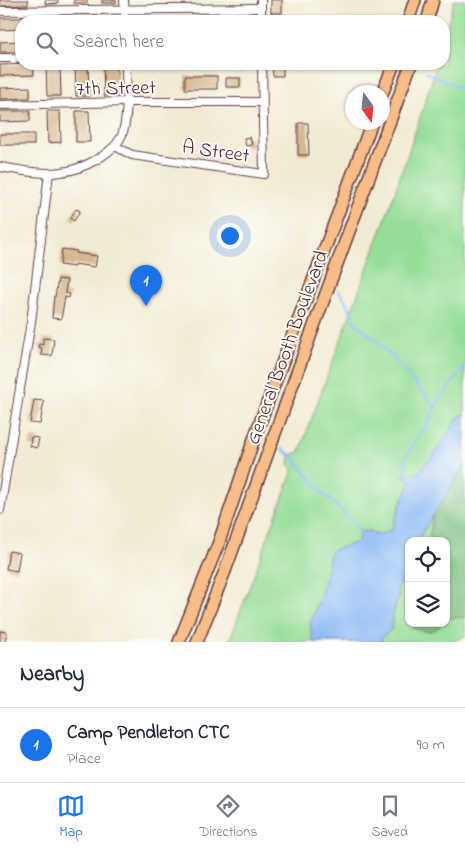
<!DOCTYPE html>
<style>
body{margin:0;font-family:"Indie Flower",sans-serif;background:#f6f6f7;color:#1f2937}
.controls{position:absolute;right:15px;bottom:15px;display:grid;overflow:hidden;border-radius:10px;box-shadow:0 1px 4px #0004}
.controls button{width:45px;height:45px;display:grid;place-items:center;padding:0;border:0;border-bottom:1px solid #e0e1e3;background:#fff;color:#1f2937;font:25px sans-serif}
.compass{position:absolute;left:345px;top:85px;width:45px;height:45px;border-radius:50%;background:#fff;box-shadow:0 1px 4px #0004;rotate:165deg}
.you{position:absolute;left:229px;top:235px;width:18px;height:18px;margin:-12px;border:4px solid #fff;border-radius:50%;background:#1a73e8;box-shadow:0 0 0 8px #1a73e833}
.badge{display:grid;place-items:center;width:32px;height:32px;border-radius:50%;background:#1a73e8;color:#fff;font-size:16px;font-weight:700}
.pin{position:absolute;translate:-50% -41px;filter:drop-shadow(0 1px 2px #0008)}
.pin::after{content:'';position:absolute;top:26px;width:18px;height:15px;background:inherit;clip-path:polygon(0 0,100% 0,50% 100%)}
.list{margin:0;padding:0;list-style:none}
h2{display:flex;justify-content:space-between;align-items:center;height:65px;margin:0;padding:0 20px;font-size:21px}
h2 small{font-size:16px;font-weight:400;color:#747a83}
.list li{display:grid;grid-template-columns:32px 1fr auto;gap:15px;align-items:center;box-sizing:border-box;height:75px;padding:0 20px;border-top:1px solid #e0e1e3}
.list b{display:block;font-size:19px;white-space:nowrap}
.list p{margin:0;font-size:16px;white-space:nowrap;color:#747a83}
.list em{font-size:16px;font-style:normal;color:#747a83}
.icon{flex:none;width:28px;height:28px;fill:none;stroke:currentColor;stroke-width:2;stroke-linecap:round;stroke-linejoin:round}
.map{position:relative;flex:none;width:465px;height:642px;overflow:hidden}
.search{position:absolute;background:#fff;box-shadow:0 1px 4px #0004;left:15px;right:15px;top:15px;height:55px;display:flex;align-items:center;gap:12px;box-sizing:border-box;padding:0 18px;border-radius:20px;color:#747a83;font-size:19px}
.sheet{height:140px;background:#fff}
nav{display:flex;justify-content:space-around;align-items:center;box-sizing:border-box;height:70px;border-top:1px solid #e0e1e3;background:#fff;font-size:14px;color:#747a83}
nav a{display:grid;justify-items:center;gap:2px}
nav .on{color:#1a73e8}
.map>svg:first-child{display:block}
.green{fill:#96de98;stroke:#707e62}
.forest{fill:#78bd80;stroke:#616e56}
.water{fill:#8abaf6;stroke:#6a6c90}
.lines{fill:none;stroke-linecap:round;stroke-linejoin:round}
.stream{stroke:#8abaf6;stroke-width:2.5}
.building{fill:#d6b893}
.minor-casing{stroke:#633e44;stroke-width:10}
.highway-casing{stroke:#633e44;stroke-width:14}
.minor{stroke:#fff;stroke-width:8}
.highway{stroke:#f8bd89;stroke-width:11}
.labels{text-anchor:middle;stroke-width:4;stroke-linejoin:round;paint-order:stroke}
.street-label{font-size:20px;fill:#4a1f2b;stroke:#fdfcf7}
</style>
<div class="map">
<svg width="465" height="642" viewBox="0 0 465 642">
<rect width="100%" height="100%" fill="#fdfcf7"/>
<filter id="ink" filterUnits="userSpaceOnUse"><feTurbulence type="fractalNoise" baseFrequency=".02" numOctaves="2"/><feDisplacementMap in="SourceGraphic" scale="10" xChannelSelector="R" yChannelSelector="G"/><feConvolveMatrix kernelMatrix="1 2 1 2 8 2 1 2 1" color-interpolation-filters="sRGB"/></filter>
<filter id="wash" filterUnits="userSpaceOnUse"><feTurbulence type="fractalNoise" baseFrequency=".0096" numOctaves="4" result="noise"/><feDisplacementMap in="SourceGraphic" scale="20" xChannelSelector="R" yChannelSelector="G"/><feGaussianBlur stdDeviation="1.12" result="paint"/><feColorMatrix in="noise" values="0 0 0 0 0 0 0 0 0 0 0 0 0 0 0 0 0 1.4 0 .05"/><feComposite in="paint" operator="in"/></filter>
<g filter="url(#wash)">
<rect width="100%" height="100%" fill="#f2ebd4"/>
<g class="green">
<path d="M454 0H465V413L354 642H229L293 470 289 466 290 456 295 453H299C346 323 397 196 437 64H444V39Z"/>
<path d="M433 513 429 541H417Z"/>
<path d="M409 563V623H411L412 627 437 629 443 623H446V620L453 617 465 618V636L453 642H382L381 638 391 629 392 617 399 596 397 590 405 576Z"/>
</g>
<g class="forest">
<path d="M465 464V618L454 617 446 620V541H429L433 513Z"/>
<path d="M411 623H443C433 634 424 633 412 627Z"/>
</g>
<path class="water" d="M465 413V464L417 541H409C409 562 408 571 397 590L399 596 392 617V629L381 638 382 642H313L310 624 320 597 331 551 357 542 359 539V532L371 531 377 535 391 530 400 505 412 481 403 476 405 474 419 473 427 461 432 458 457 419Z"/>
<g class="lines">
<g class="stream">
<path d="M426 72 465 91"/>
<path d="M338 290 348 304 355 323 374 338 398 363 435 407 429 422 415 441 406 457 405 474"/>
<path d="M435 407 442 396 465 367"/>
<path d="M283 449 294 458 321 491 358 527 361 532"/>
</g>
</g>
<g id="blocks">
<g class="building">
<path d="M0 0H28V5L0 6Z"/>
<path d="M45 0H58V3L46 4Z"/>
<rect x="74" y="0" width="13" height="3"/>
<rect x="102" y="0" width="14" height="3"/>
<rect x="271" y="0" width="11" height="13"/>
<path d="M0 18H29V21H21V29L0 30Z"/>
<rect x="74" y="18" width="13" height="3"/>
<rect x="102" y="18" width="14" height="3"/>
<path d="M21 41V52H0V42Z"/>
<path d="M33 64 34 75 0 76V65Z"/>
<path d="M88 64 89 96H76L75 65Z"/>
<path d="M103 64H117L118 95 104 96Z"/>
<rect x="233" y="64" width="11" height="5"/>
<path d="M272 64H283V76H273Z"/>
<path d="M46 65H60L61 96H47Z"/>
<rect x="185" y="76" width="32" height="13"/>
<rect x="226" y="78" width="14" height="9"/>
<path d="M30 87V98L0 99V88Z"/>
<path d="M0 111H30V121L0 122Z"/>
<path d="M47 111H60L61 142 48 143Z"/>
<path d="M76 111H89L90 142H76Z"/>
<path d="M298 123H308L309 155H298Z"/>
<rect x="0" y="134" width="34" height="11"/>
<path d="M250 137 252 145 246 146 244 138Z"/>
<path d="M76 209 80 211 74 221 70 218Z"/>
<path d="M62 249 77 251 76 253 97 256 95 267 74 264V267L60 265Z"/>
<path d="M58 279 67 280 65 293 70 294 69 298 65 297 61 319 52 318 54 296 55 297Z"/>
<path d="M43 338 54 339 52 356 41 355 42 348 38 347 39 344 43 345Z"/>
<path d="M34 400 44 401 40 424 30 423Z"/>
<path d="M31 437 39 438 37 448 30 446Z"/>
<path d="M9 551 20 553 17 571 6 569Z"/>
<path d="M0 631 7 632 5 642H0Z"/>
</g>
</g>
</g>
<g filter="url(#ink)">
<use href="#blocks" fill-opacity="0" stroke="#633e44" stroke-width="1"/>
<g class="lines">
<g class="minor-casing">
<g id="minor">
<path d="M124 0 125 21"/>
<path d="M261 0V21"/>
<path d="M0 11 261 8"/>
<path d="M0 58H21"/>
<path d="M0 105 126 102H262"/>
<path d="M115 146 132 155 264 174 262 64"/>
<path d="M0 167C19 170 42 175 61 172 81 170 117 153 123 132 129 111 126 86 126 64"/>
<path d="M0 510 31 322 49 173"/>
</g>
</g>
<g class="highway-casing">
<g id="highway">
<path d="M408 21 415 0"/>
<path d="M427 21 433 0"/>
<path d="M382 94 394 64"/>
<path d="M179 642 219 542 255 436 372 122"/>
<path d="M197 642 225 571 311 334 411 64"/>
</g>
</g>
<use href="#minor" class="minor"/>
<use href="#highway" class="highway"/>
</g>
</g>
<g class="labels">
<g class="street-label">
<text transform="translate(116 87) rotate(-1)" y="7">7th Street</text>
<text transform="translate(216 150) rotate(8)" y="7">A Street</text>
<text transform="translate(286 347) rotate(-70)" y="7">General Booth Boulevard</text>
</g>
</g>
</svg>
<div class="controls">
<button><svg class="icon" aria-label="locate" viewBox="0 0 24 24"><circle cx="12" cy="12" r="6"/><path d="M12 2v4M12 18v4M2 12h4M18 12h4"/></svg></button>
<button><svg class="icon" aria-label="layers" viewBox="0 0 24 24"><path d="M12 4l9 5-9 5-9-5zM3 14l9 5 9-5"/></svg></button>
</div>
<svg class="compass" viewBox="-18 -18 36 36"><path d="M0-13l5 13h-10z" fill="#e53935"/><path d="M0 13l5-13h-10z" fill="#747a83"/></svg>
<div class="you"></div>
<div class="pin badge" style="left:146px;top:306px">1</div>
<div class="search"><svg class="icon" aria-label="search" viewBox="0 0 24 24"><circle cx="10" cy="10" r="6"/><path d="M15 15l6 6"/></svg>Search here</div>
</div>
<section class="sheet">
<h2>Nearby<small></small></h2>
<ul class="list">
<li><span class="badge">1</span><div><b>Camp Pendleton CTC</b><p>Place</p></div><em>90 m</em></li>
</ul>
</section>
<nav>
<a class="on"><svg class="icon" aria-label="map" viewBox="0 0 24 24"><path d="M3 6l6-2 6 2 6-2v14l-6 2-6-2-6 2zM9 4v14M15 6v14"/></svg>Map</a>
<a><svg class="icon" aria-label="directions" viewBox="0 0 24 24"><path d="M12 3l9 9-9 9-9-9zM9 14v-3h6M13 9l2 2-2 2"/></svg>Directions</a>
<a><svg class="icon" aria-label="saved" viewBox="0 0 24 24"><path d="M7 4h10v16l-5-4-5 4z"/></svg>Saved</a>
</nav>
